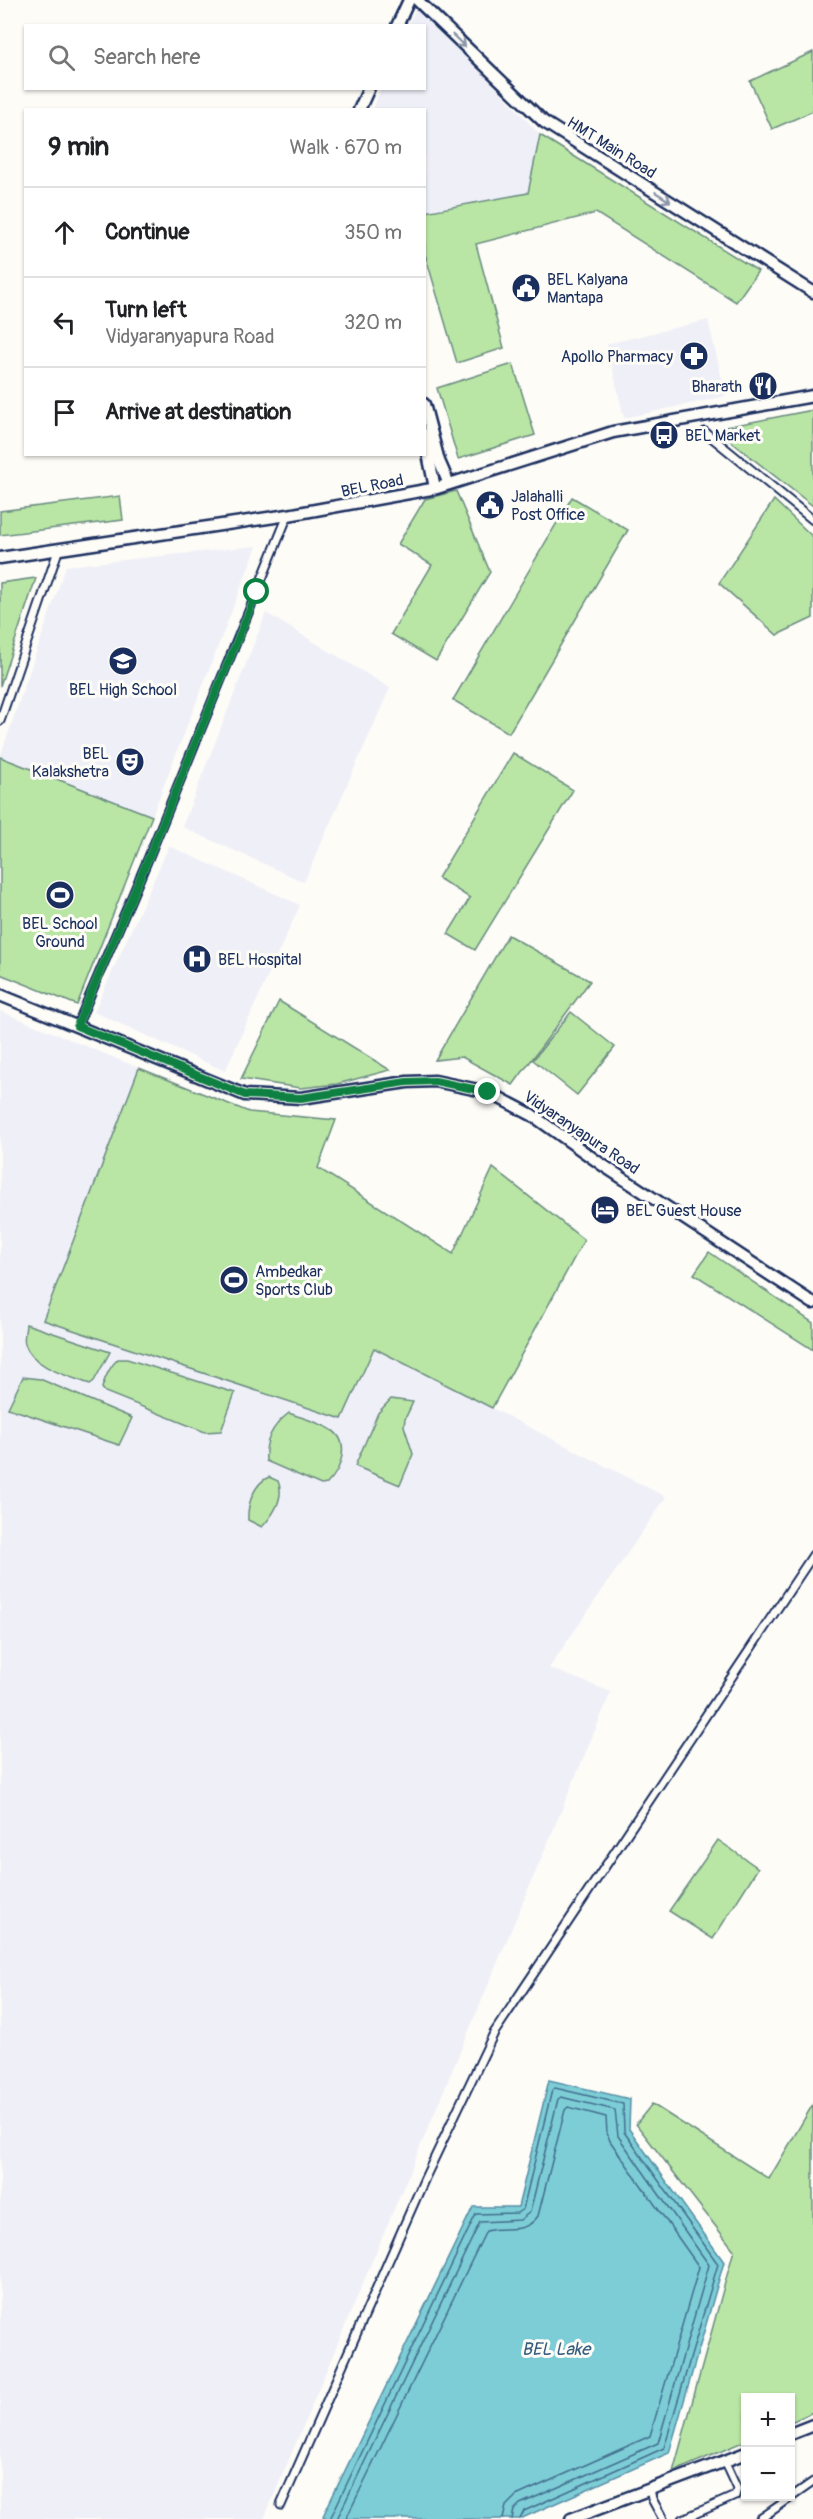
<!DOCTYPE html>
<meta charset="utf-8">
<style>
body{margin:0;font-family:Pangolin,sans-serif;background:#f2f2f2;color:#202124}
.controls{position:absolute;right:18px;bottom:18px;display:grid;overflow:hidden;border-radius:0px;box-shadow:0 2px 4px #0004}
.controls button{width:54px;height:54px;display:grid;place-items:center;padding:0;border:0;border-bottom:2px solid #e0e0e0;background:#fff;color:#202124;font:30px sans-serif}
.stop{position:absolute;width:18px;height:18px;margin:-14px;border:4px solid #0b8043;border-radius:50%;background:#fff}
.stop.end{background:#0b8043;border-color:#fff;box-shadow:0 2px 6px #0008}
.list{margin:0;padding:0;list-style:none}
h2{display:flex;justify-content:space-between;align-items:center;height:78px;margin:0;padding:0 24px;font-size:26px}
h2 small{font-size:20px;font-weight:400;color:#757577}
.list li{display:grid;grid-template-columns:39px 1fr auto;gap:18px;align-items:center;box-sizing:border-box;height:90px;padding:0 24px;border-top:2px solid #e0e0e0}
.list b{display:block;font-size:22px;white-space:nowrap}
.list p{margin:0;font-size:20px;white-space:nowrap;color:#757577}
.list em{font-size:20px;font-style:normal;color:#757577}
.icon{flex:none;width:33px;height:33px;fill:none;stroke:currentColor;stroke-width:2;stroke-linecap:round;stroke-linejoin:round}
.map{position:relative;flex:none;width:813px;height:2519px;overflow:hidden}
.search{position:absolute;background:#fff;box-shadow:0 2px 4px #0004;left:24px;top:24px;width:402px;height:66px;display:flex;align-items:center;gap:15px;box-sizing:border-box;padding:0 21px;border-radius:0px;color:#757577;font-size:22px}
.panel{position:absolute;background:#fff;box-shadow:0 2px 4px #0004;left:24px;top:108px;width:402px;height:348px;border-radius:0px}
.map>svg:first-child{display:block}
.built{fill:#efeff8}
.green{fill:#b9e6a4;stroke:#6a8a81;stroke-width:1.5}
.water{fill:#7dcdd6;stroke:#568ea6;stroke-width:1.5}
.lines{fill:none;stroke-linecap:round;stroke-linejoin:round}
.shore{stroke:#426e8e;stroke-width:1.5}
.street-casing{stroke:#1b2f5e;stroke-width:11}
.secondary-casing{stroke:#1b2f5e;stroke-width:15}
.primary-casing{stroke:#1b2f5e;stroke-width:15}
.street{stroke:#fdfcf7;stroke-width:7}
.secondary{stroke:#fdfcf7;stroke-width:10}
.primary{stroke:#fdfcf7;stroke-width:10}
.oneway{stroke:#8c96aa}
.route{stroke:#0b8043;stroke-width:8}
.labels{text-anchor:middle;stroke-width:6;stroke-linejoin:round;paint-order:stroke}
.street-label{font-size:16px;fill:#1b2f5e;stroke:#fdfcf7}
.poi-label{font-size:16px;fill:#1b2f5e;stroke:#fdfcf7;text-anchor:start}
.water-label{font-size:18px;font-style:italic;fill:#385e82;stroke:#fdfcf7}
</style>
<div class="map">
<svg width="813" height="2519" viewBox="0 0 813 2519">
<rect width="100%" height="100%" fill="#fdfcf7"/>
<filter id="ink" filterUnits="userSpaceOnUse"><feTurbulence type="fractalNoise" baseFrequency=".0167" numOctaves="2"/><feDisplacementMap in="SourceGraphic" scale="12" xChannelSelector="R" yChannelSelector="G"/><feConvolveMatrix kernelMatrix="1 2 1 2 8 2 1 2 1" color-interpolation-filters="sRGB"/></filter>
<g filter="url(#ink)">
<g class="built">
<path d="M419 2 540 135 528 193 425 212 424 110H373L380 89 424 88V26L408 25Z"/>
<path d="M708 320 726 396 624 418 607 344Z"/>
<path d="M257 546 152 816 0 757 66 566Z"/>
<path d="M266 613 390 688 304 882 182 827Z"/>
<path d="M169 846 300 905 225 1071 94 1012Z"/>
<path d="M0 1011 139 1068 44 1320 342 1419 374 1348 666 1497 549 1668 611 1692 264 2519H0Z"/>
</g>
<g class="green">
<path d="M813 52V111L772 129 750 81Z"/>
<path d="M540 135 758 271 736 302 596 213 476 244 504 348 457 363 425 254V212L528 193Z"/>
<path d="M513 364 535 435 458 459 437 388Z"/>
<path d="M813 410V506L715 429Z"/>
<path d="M456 491 490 572 436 661 391 634 432 565 398 544 425 499Z"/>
<path d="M120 496 123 520 0 535V511Z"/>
<path d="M572 497 628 530 509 733 453 700Z"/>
<path d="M774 500 813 537V618L777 635 719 583Z"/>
<path d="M36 578 0 686V583Z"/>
<path d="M513 753 573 790 475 950 448 934 470 898 438 878Z"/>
<path d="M0 757 152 816 77 1005 0 974Z"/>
<path d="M508 935 590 981 513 1085 462 1057 435 1060Z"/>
<path d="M279 1001 390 1070 337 1084 301 1088 241 1079Z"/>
<path d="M571 1012 615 1047 577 1095 533 1060Z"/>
<path d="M139 1068 249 1112 336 1120 318 1168 453 1254 493 1168 584 1240 492 1408 374 1348 342 1419 43 1320Z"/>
<path d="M709 1252 813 1323V1350L694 1274Z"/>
<path d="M26 1324 110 1352 94 1381 90 1384C69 1376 33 1368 25 1344 23 1338 26 1330 26 1324Z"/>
<path d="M118 1359H127L235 1393 221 1431 205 1432 105 1392 102 1388C105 1377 109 1367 118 1359Z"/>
<path d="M23 1377 40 1379 132 1418 119 1445 8 1408Z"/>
<path d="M391 1399 413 1402 405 1419 404 1426 413 1454 400 1485 355 1466 378 1413Z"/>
<path d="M289 1413C302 1418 318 1422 330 1429 352 1441 341 1470 327 1484L321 1485 266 1461C264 1441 273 1425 289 1413Z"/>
<path d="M269 1477 278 1481C285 1497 273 1515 262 1527L248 1520C247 1505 254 1483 269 1477Z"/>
<path d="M718 1840 758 1868 713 1939 669 1911Z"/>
<path d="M652 2104 769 2179 813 2104V2412L791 2422 790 2398H746L745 2441 673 2472 734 2250 636 2124Z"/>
</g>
<path class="water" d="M549 2080 630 2099 629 2129 724 2262 669 2453 520 2519H328L323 2516 473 2207H518Z"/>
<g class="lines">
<g class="shore">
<path d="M330 2519 476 2214 517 2213 523 2209 552 2090 555 2088 623 2104 624 2132 718 2264 664 2448 524 2511 520 2519"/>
<path d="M337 2519 480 2222 520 2220 530 2212 558 2099 561 2097 615 2110 618 2136 709 2265 658 2443 520 2504 514 2510 512 2519"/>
<path d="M346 2519 486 2231C504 2225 524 2236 538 2216L565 2110 568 2107 606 2117 607 2133 610 2141 699 2267 650 2436 516 2496 506 2506 503 2519"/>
</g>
<g class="street-casing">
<g id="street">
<path d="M705 432 813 520"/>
<path d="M0 721 58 551"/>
<path d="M77 1026 148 859 288 515"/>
<path d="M650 2489 652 2499 663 2519"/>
<path d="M281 2505 425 2178 494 2033 813 1555"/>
<path d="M683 2519 735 2496 737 2489 724 2461"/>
<path d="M760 2519 813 2482"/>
</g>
</g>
<g class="secondary-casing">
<g id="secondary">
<path d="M417 0 544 122 813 292"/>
<path d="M397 26 409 0"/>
<path d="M359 110 369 88"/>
<path d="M424 404 439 461 449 484"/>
<path d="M424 434 435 488"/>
<path d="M0 995 245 1095 301 1098 407 1082 435 1081 488 1092 532 1115 601 1164 813 1303"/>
<path d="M790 2434 813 2425"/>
<path d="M571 2519 746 2453"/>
</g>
</g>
<g class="primary-casing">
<path id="primary" d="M0 558 288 515 437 488 613 432 813 396"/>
</g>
<use href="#street" class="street"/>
<use href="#secondary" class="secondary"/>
<use href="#primary" class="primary"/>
</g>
<defs><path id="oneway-shaft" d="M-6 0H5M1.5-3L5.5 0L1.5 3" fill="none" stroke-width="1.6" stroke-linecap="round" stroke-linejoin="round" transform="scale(1.5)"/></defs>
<g class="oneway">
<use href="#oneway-shaft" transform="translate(459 41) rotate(44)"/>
<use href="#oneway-shaft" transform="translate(663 197) rotate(32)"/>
</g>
</g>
<g class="lines" filter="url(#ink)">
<path class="route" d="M257 592 148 859 77 1026 245 1095 301 1098 407 1082 435 1081 488 1092"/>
</g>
<defs>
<g id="civic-disc" transform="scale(1.5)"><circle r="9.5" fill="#1b2f5e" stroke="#fdfcf7"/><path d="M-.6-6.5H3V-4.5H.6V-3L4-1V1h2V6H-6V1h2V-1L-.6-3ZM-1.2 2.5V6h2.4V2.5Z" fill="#fff"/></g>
<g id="pharmacy-disc" transform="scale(1.5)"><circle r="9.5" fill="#1b2f5e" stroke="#fdfcf7"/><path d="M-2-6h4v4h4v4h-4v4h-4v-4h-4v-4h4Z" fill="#fff"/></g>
<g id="restaurant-disc" transform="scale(1.5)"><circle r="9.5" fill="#1b2f5e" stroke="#fdfcf7"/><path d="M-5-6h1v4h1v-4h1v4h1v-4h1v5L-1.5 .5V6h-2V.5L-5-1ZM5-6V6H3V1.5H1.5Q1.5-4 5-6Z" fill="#fff"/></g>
<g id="bus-disc" transform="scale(1.5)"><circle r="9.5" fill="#1b2f5e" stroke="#fdfcf7"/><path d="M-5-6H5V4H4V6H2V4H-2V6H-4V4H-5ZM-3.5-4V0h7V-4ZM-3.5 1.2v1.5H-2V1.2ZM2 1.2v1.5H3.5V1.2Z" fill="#fff"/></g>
<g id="school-disc" transform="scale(1.5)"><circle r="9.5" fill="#1b2f5e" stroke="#fdfcf7"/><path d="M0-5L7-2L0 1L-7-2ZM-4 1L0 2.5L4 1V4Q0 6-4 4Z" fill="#fff"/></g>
<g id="theatre-disc" transform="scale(1.5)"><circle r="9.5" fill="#1b2f5e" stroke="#fdfcf7"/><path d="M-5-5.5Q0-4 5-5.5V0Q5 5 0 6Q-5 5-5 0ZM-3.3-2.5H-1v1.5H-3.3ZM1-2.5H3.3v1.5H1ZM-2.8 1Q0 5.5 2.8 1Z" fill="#fff"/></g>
<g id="stadium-disc" transform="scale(1.5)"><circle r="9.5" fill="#1b2f5e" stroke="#fdfcf7"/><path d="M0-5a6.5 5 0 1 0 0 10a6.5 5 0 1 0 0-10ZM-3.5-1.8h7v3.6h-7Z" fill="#fff"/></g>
<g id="hospital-disc" transform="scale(1.5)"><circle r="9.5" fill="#1b2f5e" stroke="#fdfcf7"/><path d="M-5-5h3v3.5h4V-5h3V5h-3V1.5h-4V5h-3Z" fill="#fff"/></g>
<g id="hotel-disc" transform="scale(1.5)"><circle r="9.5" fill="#1b2f5e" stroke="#fdfcf7"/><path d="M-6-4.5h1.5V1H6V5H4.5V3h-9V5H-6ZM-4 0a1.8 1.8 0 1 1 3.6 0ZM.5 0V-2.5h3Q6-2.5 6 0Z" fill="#fff"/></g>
</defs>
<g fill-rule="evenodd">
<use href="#civic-disc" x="526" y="288"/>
<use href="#pharmacy-disc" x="694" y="356"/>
<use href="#restaurant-disc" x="763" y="386"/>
<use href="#bus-disc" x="664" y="435"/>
<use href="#civic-disc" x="490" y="505"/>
<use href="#school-disc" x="123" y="661"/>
<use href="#theatre-disc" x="130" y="762"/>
<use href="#stadium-disc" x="60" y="895"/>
<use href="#hospital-disc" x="197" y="959"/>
<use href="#hotel-disc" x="605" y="1210"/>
<use href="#stadium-disc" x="234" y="1280"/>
</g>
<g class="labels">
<g class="street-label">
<text transform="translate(612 147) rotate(32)" y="6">HMT Main Road</text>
<text transform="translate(372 485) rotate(-11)" y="6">BEL Road</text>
<text transform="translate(582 1132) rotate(34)" y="6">Vidyaranyapura Road</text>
</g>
<g class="poi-label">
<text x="547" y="285">BEL Kalyana<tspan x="547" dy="18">Mantapa</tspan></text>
<text x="673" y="362" text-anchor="end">Apollo Pharmacy</text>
<text x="742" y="392" text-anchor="end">Bharath</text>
<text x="685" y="441">BEL Market</text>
<text x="511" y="502">Jalahalli<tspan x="511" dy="18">Post Office</tspan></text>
<text x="123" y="695" text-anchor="middle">BEL High School</text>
<text x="109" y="759" text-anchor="end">BEL<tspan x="109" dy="18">Kalakshetra</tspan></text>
<text x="60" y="929" text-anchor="middle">BEL School<tspan x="60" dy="18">Ground</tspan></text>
<text x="218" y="965">BEL Hospital</text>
<text x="626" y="1216">BEL Guest House</text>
<text x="255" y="1277">Ambedkar<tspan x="255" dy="18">Sports Club</tspan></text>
</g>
<g class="water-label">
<text x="556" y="2355">BEL Lake</text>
</g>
</g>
</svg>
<div class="controls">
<button>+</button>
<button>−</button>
</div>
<div class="stop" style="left:257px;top:592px"></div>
<div class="stop end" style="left:488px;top:1092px"></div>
<div class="search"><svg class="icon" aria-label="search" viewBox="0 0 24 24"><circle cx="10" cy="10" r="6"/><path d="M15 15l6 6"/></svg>Search here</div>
<section class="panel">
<h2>9 min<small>Walk · 670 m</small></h2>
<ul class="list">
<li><svg class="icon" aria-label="ahead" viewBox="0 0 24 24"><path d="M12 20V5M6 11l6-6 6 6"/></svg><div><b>Continue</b></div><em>350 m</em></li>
<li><svg class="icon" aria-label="left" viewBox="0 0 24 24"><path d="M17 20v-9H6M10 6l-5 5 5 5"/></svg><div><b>Turn left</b><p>Vidyaranyapura Road</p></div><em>320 m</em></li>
<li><svg class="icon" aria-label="arrive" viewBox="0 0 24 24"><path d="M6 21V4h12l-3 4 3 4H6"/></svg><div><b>Arrive at destination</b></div></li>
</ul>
</section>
</div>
